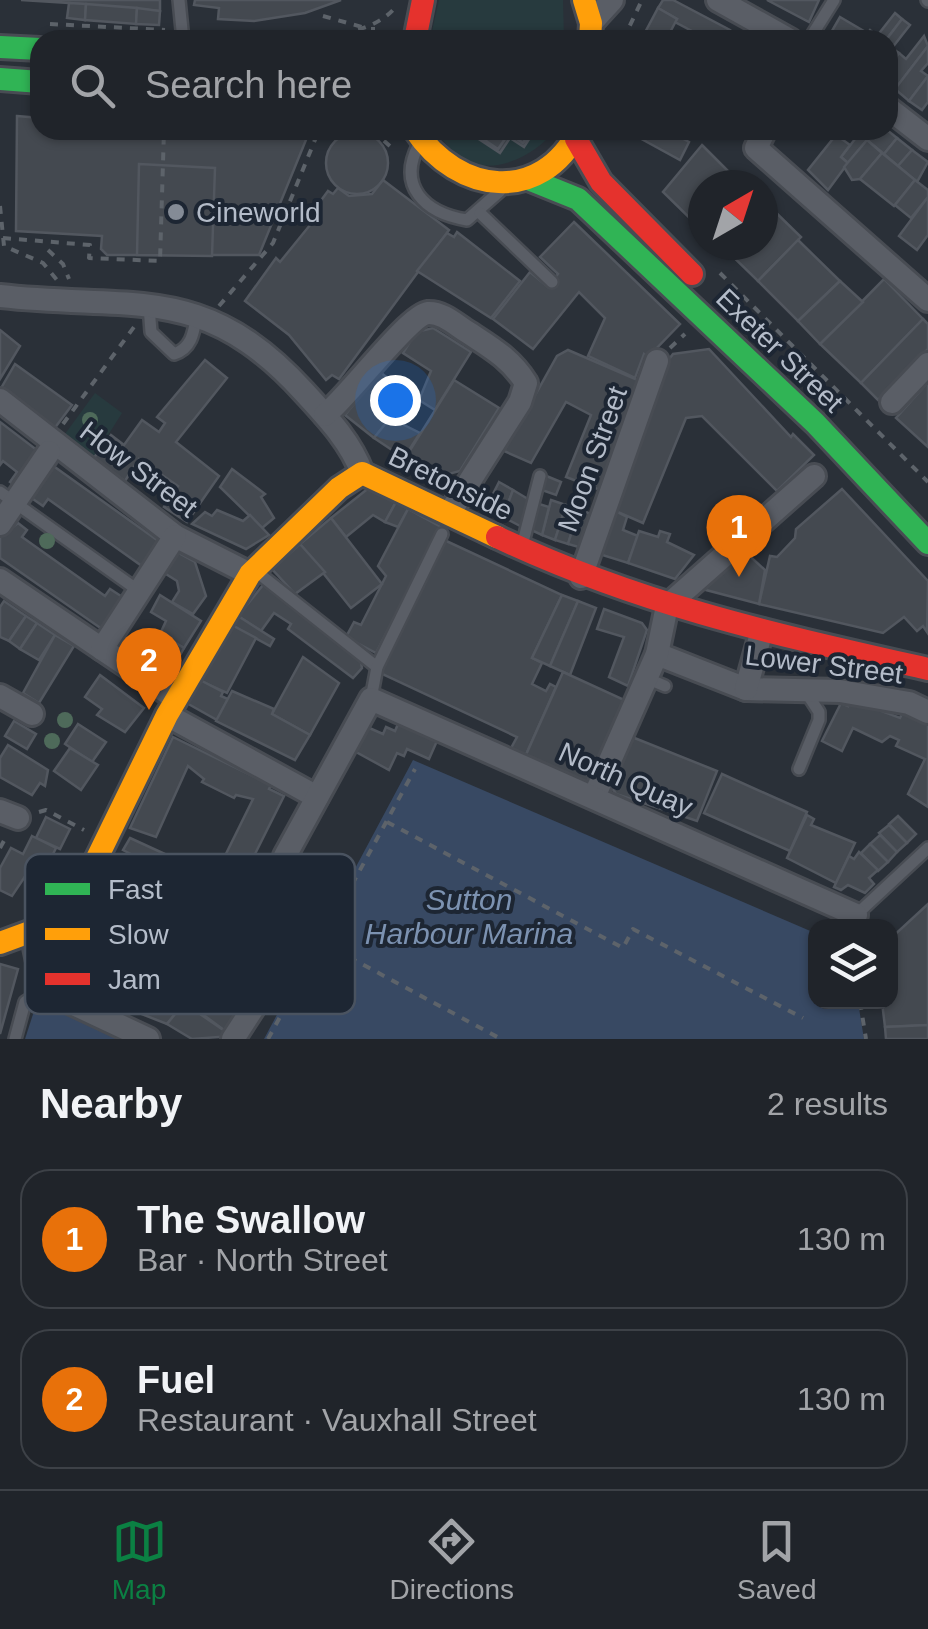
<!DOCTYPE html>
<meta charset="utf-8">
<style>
body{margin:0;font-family:Arial,sans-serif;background:#282c32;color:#f1f3f6}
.controls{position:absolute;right:30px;bottom:30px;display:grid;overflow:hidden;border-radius:20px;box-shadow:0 2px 8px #0004}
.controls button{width:90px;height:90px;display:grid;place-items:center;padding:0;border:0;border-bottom:2px solid #3d4147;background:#20242a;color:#f1f3f6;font:50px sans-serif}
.compass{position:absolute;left:688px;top:170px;width:90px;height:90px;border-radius:50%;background:#20242a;box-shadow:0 2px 8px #0004;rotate:39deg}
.you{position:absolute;left:395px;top:400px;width:35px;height:35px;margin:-25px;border:8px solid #fff;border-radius:50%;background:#1a73e8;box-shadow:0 0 0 15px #1a73e833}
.badge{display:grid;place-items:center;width:65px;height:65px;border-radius:50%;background:#0b8043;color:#fff;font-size:32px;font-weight:700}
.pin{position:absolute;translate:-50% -82px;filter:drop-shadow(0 2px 5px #0008)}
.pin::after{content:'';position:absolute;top:52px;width:35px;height:30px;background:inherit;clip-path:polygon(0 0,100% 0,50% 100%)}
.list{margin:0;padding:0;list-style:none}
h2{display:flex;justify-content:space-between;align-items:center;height:130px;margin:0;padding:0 40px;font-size:42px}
h2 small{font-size:32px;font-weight:400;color:#a2a4a8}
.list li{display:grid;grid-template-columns:65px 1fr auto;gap:30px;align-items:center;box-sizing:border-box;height:140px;margin:0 20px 20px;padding:0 20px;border:2px solid #3d4147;border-radius:30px}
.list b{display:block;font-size:38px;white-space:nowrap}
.list p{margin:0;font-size:32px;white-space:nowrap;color:#a2a4a8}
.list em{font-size:32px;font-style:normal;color:#a2a4a8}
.icon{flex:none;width:55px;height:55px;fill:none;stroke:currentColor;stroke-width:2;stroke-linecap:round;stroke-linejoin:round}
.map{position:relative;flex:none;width:928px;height:1039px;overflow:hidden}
.search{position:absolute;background:#20242a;box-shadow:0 2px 8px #0004;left:30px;right:30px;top:30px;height:110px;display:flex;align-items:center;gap:25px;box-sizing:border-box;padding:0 35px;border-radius:30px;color:#a2a4a8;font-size:38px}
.sheet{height:450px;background:#20242a}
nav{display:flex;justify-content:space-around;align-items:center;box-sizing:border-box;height:140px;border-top:2px solid #3d4147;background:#20242a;font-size:28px;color:#a2a4a8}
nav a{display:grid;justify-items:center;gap:5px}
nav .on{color:#0b8043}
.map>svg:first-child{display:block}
.green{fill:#273a3e}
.water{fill:#384963}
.building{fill:#444950;stroke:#52575f;stroke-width:2.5}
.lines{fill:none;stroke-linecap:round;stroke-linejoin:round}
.lane-casing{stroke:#484c53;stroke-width:16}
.street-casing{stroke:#484c53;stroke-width:28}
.fast-casing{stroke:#484c53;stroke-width:28}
.slow-casing{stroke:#484c53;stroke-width:28}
.jam-casing{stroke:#484c53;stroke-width:28}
.path{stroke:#5d636a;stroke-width:4;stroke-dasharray:8 8;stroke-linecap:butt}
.lane{stroke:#5a5e66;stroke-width:11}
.street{stroke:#5a5e66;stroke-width:22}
.fast{stroke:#30b455;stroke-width:22}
.slow{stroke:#ff9f0a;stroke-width:22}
.jam{stroke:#e5322d;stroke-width:22}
.tree{fill:#4e6a5a}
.poi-dot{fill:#848b96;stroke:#1d2633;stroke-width:4}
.labels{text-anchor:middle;stroke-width:8;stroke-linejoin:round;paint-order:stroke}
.poi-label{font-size:28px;fill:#b4bcc9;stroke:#1d2633;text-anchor:start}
.street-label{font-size:28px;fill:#b4bcc9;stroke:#1d2633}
.water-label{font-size:30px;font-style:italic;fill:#7c92b1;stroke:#1d2633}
.key{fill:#1d2633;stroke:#4a5360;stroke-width:2.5}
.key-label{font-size:28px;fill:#b4bcc9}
</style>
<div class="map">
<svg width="928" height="1039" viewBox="0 0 928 1039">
<rect width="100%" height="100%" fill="#2a3038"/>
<g class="green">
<path d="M439 0H563L564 40H430Z"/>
<path d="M433 130H555C536 155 493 178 462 158 451 151 442 139 433 130Z"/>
<path d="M95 393 122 413 93 459 65 434Z"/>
</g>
<g class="water">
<path d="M413 760 815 933 816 1002H858L864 1039H264Z"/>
<path d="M35 1008 69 1014 121 1039H25Z"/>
</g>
<g class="building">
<path d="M21 0H160V11L69 3Z"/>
<path d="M195 0H341L305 13 254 21 218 19 219 8 194 5Z"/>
<path d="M663 0H673L730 30 725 40H709L675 22 677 19 658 8Z"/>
<path d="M767 0H819L809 22Z"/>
<path d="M69 3 86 4 85 20 67 18Z"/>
<path d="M86 4 137 8 136 24 85 20Z"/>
<path d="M137 8 160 11 159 25 136 24Z"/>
<path d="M658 8 677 19 666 40H641Z"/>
<path d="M895 13 902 19 886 40H862L870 30 877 36Z"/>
<path d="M840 17 867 33 862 40H835L829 36Z"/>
<path d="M902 19 910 25 892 48 899 53 888 68 886 40Z"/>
<path d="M924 36 928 46 895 89 888 84V68L899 53 906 59Z"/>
<path d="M928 46V63L921 71 928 76 909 101 895 89Z"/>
<path d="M928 76V102L922 110 909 101Z"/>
<path d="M17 116 40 118V130H310L259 255H107L101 249 102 236 16 231Z"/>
<path d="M465 130 498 149 509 133 523 143 535 130 524 147 510 138 500 153Z"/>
<path d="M470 130H531L523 143 509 133 498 149Z"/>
<path d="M625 130H667L689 142 680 160Z"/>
<path d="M865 130H887L897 138 884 154 861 135Z"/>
<circle cx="357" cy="163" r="31"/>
<path d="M859 134 867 140 848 163 841 157Z"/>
<path d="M836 135 850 145 841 157 848 163 828 190 808 170Z"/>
<path d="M897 138 912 150 898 166 884 154Z"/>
<path d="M867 140 882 153 860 179 852 180 844 167Z"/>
<path d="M702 145 742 185H703V231L663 192Z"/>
<path d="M912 150 928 162 917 182 898 166Z"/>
<path d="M882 153 915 180 894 206 860 179Z"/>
<path d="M139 164 215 168 212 256 137 255Z"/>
<path d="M383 180 449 230 339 379 332 375 326 380 289 335 245 301 276 258 280 262 319 214 314 210 328 191 333 194 338 188 349 196 372 194Z"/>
<path d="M915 180 928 190V197L911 218 895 205Z"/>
<path d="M928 197V235L917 250 899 236Z"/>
<path d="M763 200 801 237 758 281 721 245H763Z"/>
<path d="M574 222 680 324 648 357 644 354 635 378 588 356 605 318 579 292 533 349 493 319 530 272 548 287 558 274 540 257Z"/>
<path d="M457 232 520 281 491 318 417 271 447 233 454 237Z"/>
<path d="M798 240 840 281 798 321 758 281Z"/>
<path d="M884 279 923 319 861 383 820 344Z"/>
<path d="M840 281 863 302 820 344 798 321Z"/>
<path d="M923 319 928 324V349L878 400 861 383Z"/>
<path d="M433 328 471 352 435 410 419 400 431 371 403 353 416 332Z"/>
<path d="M0 330 20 346 0 379Z"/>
<path d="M709 349 791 437 793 434 814 455 777 491 702 416 686 418 643 523 611 509 651 383 673 354Z"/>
<path d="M568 350 640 381 600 490 566 477 591 415 566 402 531 463 504 451 557 356Z"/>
<path d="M205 360 227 378 176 442 219 476 187 522 164 507 178 486 139 459 125 481 93 459 111 435 124 445 142 420 159 432 165 423 157 417Z"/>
<path d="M15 364 72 405 54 429 0 390Z"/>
<path d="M380 372 409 395 374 438 345 415Z"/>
<path d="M454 380 499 408 460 471 441 476 407 455Z"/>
<path d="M928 382V447L896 418Z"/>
<path d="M390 418 420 433 404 458 374 438Z"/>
<path d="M0 422 42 454 19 488 10 482 17 472 3 461 0 465Z"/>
<path d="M52 465 164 545 146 569 48 499 43 506 30 497Z"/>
<path d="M232 469 265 494 261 497 274 518 262 528 220 487Z"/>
<path d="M544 475 561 482 556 495 539 489Z"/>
<path d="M499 482 513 490 503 517 486 508Z"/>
<path d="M370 487 396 502 385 522 373 515 346 537 331 518Z"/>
<path d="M842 489 928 581 927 632 923 626 917 631 904 617 883 633 759 604 770 556 777 557 795 538 796 529Z"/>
<path d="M513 490 528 499 522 527 503 517Z"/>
<path d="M551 500 566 505 555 540 542 535Z"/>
<path d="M396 502 408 509 398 527 385 522Z"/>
<path d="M536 503 549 507 542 535 529 529Z"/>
<path d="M566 505 579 509 568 544 555 540Z"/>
<path d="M408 509 441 527 376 653 346 637 354 622 361 625 386 576 378 566Z"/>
<path d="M579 509 593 515 582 548 568 544Z"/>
<path d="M611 509 627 517 623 530 638 536 628 563 599 554Z"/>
<path d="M217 510 243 521 250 515 269 535 246 549 192 524 205 512 212 516Z"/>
<path d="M331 518 382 584 351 608 300 544Z"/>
<path d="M18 523 27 530 22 537 105 596 110 589 124 598 102 629 0 558V537Z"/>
<path d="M639 531 658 537 660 531 670 534 667 542 694 555 675 579 628 563Z"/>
<path d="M442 539 562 595 532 658 542 663 532 684 546 691 550 684 556 687 525 757 510 750 517 737 380 673Z"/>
<path d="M300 544 325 572 295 594 272 569Z"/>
<path d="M743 550 765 570 759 604 706 590 707 583Z"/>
<path d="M175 551 195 562 206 596 193 614 172 602 179 591 177 581 161 571Z"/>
<path d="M263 585 360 657 362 668 353 678 288 629 291 624 274 613 261 631 238 616Z"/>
<path d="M160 595 201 621 184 648 160 634 166 621 151 612Z"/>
<path d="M562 595 578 601 550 666 532 658Z"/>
<path d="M4 601 26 616 9 641 0 637V607Z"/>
<path d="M578 601 596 608 570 675 550 666Z"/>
<path d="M604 609 642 623 647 630 628 686 609 677 624 637 597 629Z"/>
<path d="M26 616 37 623 20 649 9 641Z"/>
<path d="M238 616 274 639 270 646 233 626Z"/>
<path d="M37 623 55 635 39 660 20 649Z"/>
<path d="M228 623 256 638 227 693 196 679Z"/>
<path d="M136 634 153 646 160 634 184 648 168 677 130 653Z"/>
<path d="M55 635 74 646 39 703 23 693Z"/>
<path d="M303 657 339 683 310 735 272 714Z"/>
<path d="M563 672 631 703 593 788 525 757Z"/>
<path d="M100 675 144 708 125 732 97 715 102 709 85 697Z"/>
<path d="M200 680 223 692 221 696 228 699 217 720 183 701Z"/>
<path d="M232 691 274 709 272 714 310 735 295 760 216 721Z"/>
<path d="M850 699 900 718 903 712 928 718V807L908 794 925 759 896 746 899 740 890 736 882 742 853 728 842 751 822 741 841 703 848 706Z"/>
<path d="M14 721 36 734 27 749 5 736Z"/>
<path d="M78 724 106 742 92 762 65 744Z"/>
<path d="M398 724 437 741 429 759 407 749 404 756 397 753 389 770 356 752 367 727 383 734 386 727 395 731Z"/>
<path d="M173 737 271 785 269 789 284 796 245 874 222 862 253 799 236 795 234 798 202 782 204 779 188 766 156 837 130 828Z"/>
<path d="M632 737 717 771 697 821 616 794 612 788Z"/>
<path d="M8 745 48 770 45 786 40 783 32 795 0 777V758Z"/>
<path d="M70 748 98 765 81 790 54 771Z"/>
<path d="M722 774 807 812 790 851 704 813Z"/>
<path d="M807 815 814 819 811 825 855 843 836 883 787 858Z"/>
<path d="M898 816 916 834 907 843 889 824Z"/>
<path d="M46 817 70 829 60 849 36 838Z"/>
<path d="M889 825 907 843 897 852 879 833Z"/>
<path d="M880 835 897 852 888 862 870 844Z"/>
<path d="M32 836 56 848 47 866 36 860 12 896 0 890V868L11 848 23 854Z"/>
<path d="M130 838 191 866 185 882 123 850Z"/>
<path d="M870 844 888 862 878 871 861 853Z"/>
<path d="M859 852 878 870 869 878 874 884 865 893 848 885 841 890 834 887 849 856 854 859Z"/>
<path d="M928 904V1025L885 1027 882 1002H890V939Z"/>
<path d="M164 955 181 962 248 1012 232 1036 151 976Z"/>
<path d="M0 964 18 969 0 1034Z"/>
<path d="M118 971 152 983 184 1003 167 1024 106 1000Z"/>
<path d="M184 1003 232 1036 192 1039 167 1024Z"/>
<path d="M928 1025V1039H886L885 1027Z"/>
</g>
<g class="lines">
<g class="lane-casing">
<g id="lane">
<path d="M179 0 183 40"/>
<path d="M927 0 928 1"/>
<path d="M809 40 834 0"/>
<path d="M419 144C397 186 424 213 467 220L500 191"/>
<path d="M480 213 552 282"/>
<path d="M149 306 151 332 174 354C193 348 194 330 197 313"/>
<path d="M0 492 139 591"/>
<path d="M522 546 540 476"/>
<path d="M257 572 377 667"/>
<path d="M646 678 665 686"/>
<path d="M371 699 377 667 442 534"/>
<path d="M799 769 819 720V712L806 692"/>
<path d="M856 915 928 848"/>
<path d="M15 1039 25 1002 44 990"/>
</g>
</g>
<g class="street-casing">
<g id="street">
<path d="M718 0 790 40"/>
<path d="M591 23 612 0"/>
<path d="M888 108 928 139"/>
<path d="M765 130 756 148 928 300"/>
<path d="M0 296C133 311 203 281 304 392 326 416 351 442 362 473"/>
<path d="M0 400 175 536 250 574"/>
<path d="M892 402 928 364"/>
<path d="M325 415C348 397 409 315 428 313 443 312 457 326 469 333 492 348 511 359 526 383L520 402 450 512"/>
<path d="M0 524 49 452"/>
<path d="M581 577 657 361"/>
<path d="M0 580 176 699"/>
<path d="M102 649 175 536"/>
<path d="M657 654 746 689 840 691 909 703 928 712"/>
<path d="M746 689 762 630"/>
<path d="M0 696 32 714"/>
<path d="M167 715 317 797"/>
<path d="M594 797 657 654 667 606 814 476"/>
<path d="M0 811 18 818"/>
<path d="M32 933 44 990 148 1039"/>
<path d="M233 1039 257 1002 285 856 371 699 856 915"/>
</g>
</g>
<g class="fast-casing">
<g id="fast">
<path d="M0 47 40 49"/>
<path d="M0 79 40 82"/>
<path d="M531 180 578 199 815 423 928 543"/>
</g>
</g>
<g class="slow-casing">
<g id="slow">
<path d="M584 0 591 23 590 40"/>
<path d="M415 130C458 194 541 205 579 130"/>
<path d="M0 943 46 926 79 895 167 715 250 574 339 488 362 473 497 537"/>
</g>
</g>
<g class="jam-casing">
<g id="jam">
<path d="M415 40 423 0"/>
<path d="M576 139 601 182 692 274"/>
<path d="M497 537C641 605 774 634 928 669"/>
</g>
</g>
<g class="path">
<path d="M323 16 362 27"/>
<path d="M50 24 165 30"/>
<path d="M373 27V40"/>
<path d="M199 32C252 35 353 51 393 10"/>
<path d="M623 40 642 0"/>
<path d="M372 130 391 147"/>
<path d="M0 206 4 246 43 263 57 280"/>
<path d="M3 238 90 245 89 258 160 261 164 130"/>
<path d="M48 250 63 264 69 279"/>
<path d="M720 273 928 482"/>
<path d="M219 306 273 243 319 130"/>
<path d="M670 348 685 334"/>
<path d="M63 424 134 327"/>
<path d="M39 812 46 810 84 830"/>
<path d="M387 822 623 948 633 929 803 1018"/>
<path d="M0 848 6 837"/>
<path d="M321 942 501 1039"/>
<path d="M860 1002 866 1039"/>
<path d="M268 1039 415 769"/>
</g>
<use href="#lane" class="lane"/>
<use href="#street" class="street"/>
<use href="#fast" class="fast"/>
<use href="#slow" class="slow"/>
<use href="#jam" class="jam"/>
</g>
<g class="tree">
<circle cx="90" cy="420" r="8"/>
<circle cx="47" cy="541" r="8"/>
<circle cx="65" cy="720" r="8"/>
<circle cx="52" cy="741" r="8"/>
</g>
<circle class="poi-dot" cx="176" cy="212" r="10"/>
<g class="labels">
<g class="poi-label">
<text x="196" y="222">Cineworld</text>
</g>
<g class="street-label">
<text transform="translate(780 350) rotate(44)" y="10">Exeter Street</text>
<text transform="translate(592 459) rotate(-70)" y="10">Moon Street</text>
<text transform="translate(139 469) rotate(37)" y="10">How Street</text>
<text transform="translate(451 483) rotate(26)" y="10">Bretonside</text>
<text transform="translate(824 664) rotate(7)" y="10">Lower Street</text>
<text transform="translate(626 779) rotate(24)" y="10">North Quay</text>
</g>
<g class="water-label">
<text x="469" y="910">Sutton<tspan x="469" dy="34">Harbour Marina</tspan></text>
</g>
</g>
<rect x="25" y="854" width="330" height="160" rx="15" class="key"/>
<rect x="45" y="883" width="45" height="12" fill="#30b455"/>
<rect x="45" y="928" width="45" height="12" fill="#ff9f0a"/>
<rect x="45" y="973" width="45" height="12" fill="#e5322d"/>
<g class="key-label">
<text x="108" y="899">Fast</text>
<text x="108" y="944">Slow</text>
<text x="108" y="989">Jam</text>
</g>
</svg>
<div class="controls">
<button><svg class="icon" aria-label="layers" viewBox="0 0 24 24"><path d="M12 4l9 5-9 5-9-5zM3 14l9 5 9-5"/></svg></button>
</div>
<svg class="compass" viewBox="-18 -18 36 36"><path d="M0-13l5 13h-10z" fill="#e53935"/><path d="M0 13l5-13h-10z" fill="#a2a4a8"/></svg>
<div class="you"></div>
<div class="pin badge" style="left:739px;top:577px;background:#e8710a">1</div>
<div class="pin badge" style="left:149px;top:710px;background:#e8710a">2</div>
<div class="search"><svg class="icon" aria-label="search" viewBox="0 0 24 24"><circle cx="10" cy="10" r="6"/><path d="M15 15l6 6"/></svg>Search here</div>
</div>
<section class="sheet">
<h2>Nearby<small>2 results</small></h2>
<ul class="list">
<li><span class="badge" style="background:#e8710a">1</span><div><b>The Swallow</b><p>Bar · North Street</p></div><em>130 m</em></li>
<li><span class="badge" style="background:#e8710a">2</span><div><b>Fuel</b><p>Restaurant · Vauxhall Street</p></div><em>130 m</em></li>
</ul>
</section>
<nav>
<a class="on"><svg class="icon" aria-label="map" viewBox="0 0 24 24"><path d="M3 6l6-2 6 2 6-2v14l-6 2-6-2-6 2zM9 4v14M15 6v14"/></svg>Map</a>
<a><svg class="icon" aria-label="directions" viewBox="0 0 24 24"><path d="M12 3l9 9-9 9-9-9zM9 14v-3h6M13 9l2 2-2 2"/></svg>Directions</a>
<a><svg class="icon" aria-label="saved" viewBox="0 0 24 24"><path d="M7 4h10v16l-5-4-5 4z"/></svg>Saved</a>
</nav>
